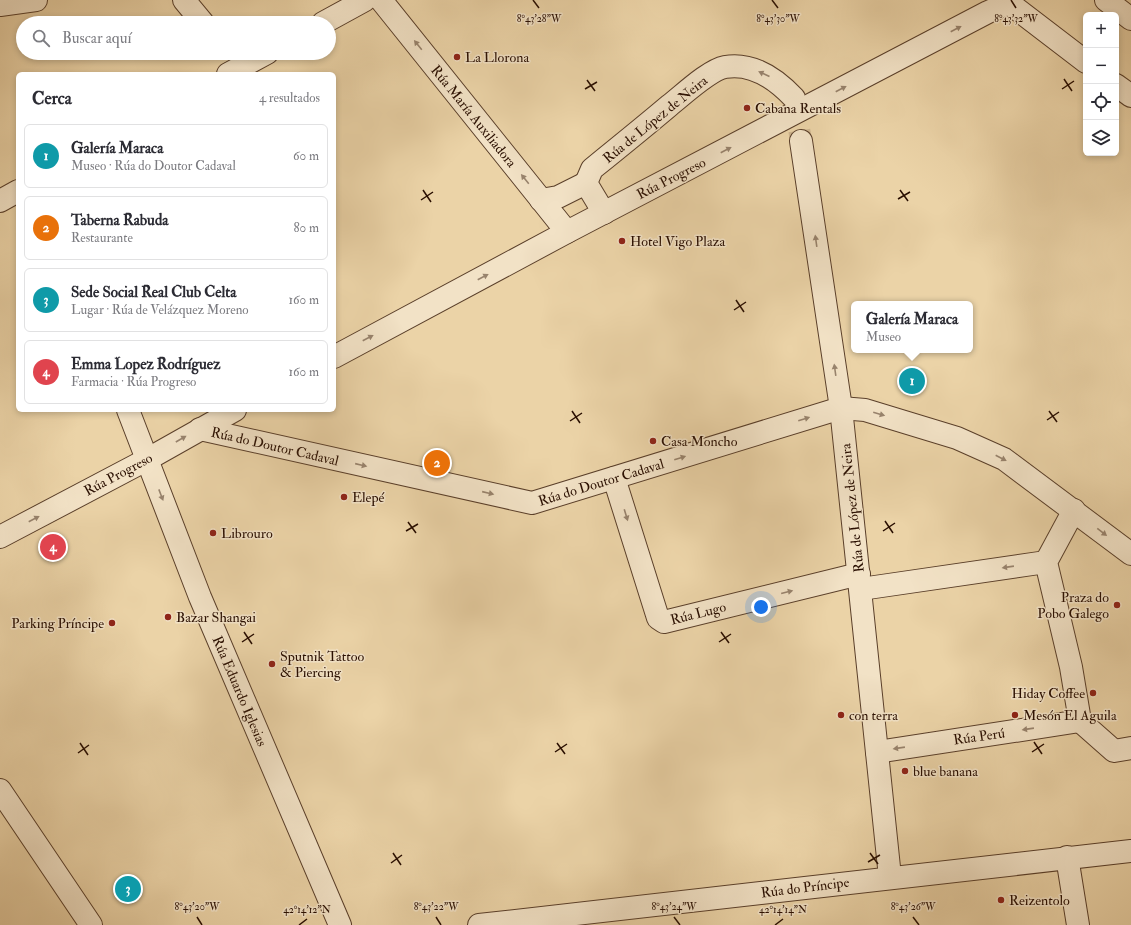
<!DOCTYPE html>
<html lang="es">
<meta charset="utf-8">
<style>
body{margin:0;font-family:"IM FELL Double Pica",serif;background:#f2f2f3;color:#2b2b33}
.controls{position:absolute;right:12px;top:12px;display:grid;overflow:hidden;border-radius:6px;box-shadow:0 2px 6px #0003}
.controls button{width:36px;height:36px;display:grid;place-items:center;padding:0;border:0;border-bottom:1px solid #e1e1e2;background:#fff;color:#2b2b33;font:20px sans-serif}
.you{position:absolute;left:761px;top:607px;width:14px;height:14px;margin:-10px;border:3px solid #fff;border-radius:50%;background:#1a73e8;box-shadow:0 0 0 6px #1a73e833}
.badge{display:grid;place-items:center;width:26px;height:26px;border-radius:50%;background:#d93025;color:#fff;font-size:13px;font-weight:700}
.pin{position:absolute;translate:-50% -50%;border:2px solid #fff;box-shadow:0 1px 4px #0006}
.popup{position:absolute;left:851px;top:301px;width:122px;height:52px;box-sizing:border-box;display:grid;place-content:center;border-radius:6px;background:#fff;filter:drop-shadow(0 1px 3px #0005);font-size:13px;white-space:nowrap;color:#7c7c81}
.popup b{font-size:15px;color:#2b2b33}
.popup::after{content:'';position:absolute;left:50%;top:100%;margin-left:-8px;border:8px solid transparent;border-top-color:#fff}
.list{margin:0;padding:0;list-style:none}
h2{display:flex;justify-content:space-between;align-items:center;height:52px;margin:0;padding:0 16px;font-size:17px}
h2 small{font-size:13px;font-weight:400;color:#7c7c81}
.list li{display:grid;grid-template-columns:26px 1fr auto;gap:12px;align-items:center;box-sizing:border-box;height:64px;margin:0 8px 8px;padding:0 8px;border:1px solid #e1e1e2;border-radius:6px}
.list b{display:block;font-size:15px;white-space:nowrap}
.list p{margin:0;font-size:13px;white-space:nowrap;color:#7c7c81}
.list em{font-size:13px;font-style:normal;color:#7c7c81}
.icon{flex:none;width:22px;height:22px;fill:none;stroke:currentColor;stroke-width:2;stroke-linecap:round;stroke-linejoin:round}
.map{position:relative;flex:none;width:1131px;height:925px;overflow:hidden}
.search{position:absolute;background:#fff;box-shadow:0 2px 6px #0003;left:16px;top:16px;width:320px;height:44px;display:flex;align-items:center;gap:10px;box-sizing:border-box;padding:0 14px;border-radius:22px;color:#7c7c81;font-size:15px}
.panel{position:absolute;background:#fff;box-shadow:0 2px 6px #0003;left:16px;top:72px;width:320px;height:340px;border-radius:6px}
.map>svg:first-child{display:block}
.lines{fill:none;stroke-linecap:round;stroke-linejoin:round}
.minor-tunnel{stroke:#ceb58e;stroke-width:22;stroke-dasharray:22 11;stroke-linecap:butt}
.minor-casing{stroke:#5a3f2a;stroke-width:24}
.minor{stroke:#f2e2c6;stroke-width:22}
.oneway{fill:#98836d}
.ticks{fill:none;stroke:#290e00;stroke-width:1.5}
.poi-dot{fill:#8f2418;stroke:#f2e2c6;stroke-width:1.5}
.labels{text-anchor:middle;stroke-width:3;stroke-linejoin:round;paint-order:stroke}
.poi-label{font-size:14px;fill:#290e00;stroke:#f2e2c6;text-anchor:start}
.street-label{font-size:14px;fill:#290e00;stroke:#f2e2c6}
.ticks-label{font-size:10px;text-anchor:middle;fill:#290e00;stroke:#f2e2c6;stroke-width:3;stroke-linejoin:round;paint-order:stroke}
</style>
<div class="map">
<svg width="1131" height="925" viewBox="0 0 1131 925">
<rect width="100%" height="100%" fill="#ebd3a7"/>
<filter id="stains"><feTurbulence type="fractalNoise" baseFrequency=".005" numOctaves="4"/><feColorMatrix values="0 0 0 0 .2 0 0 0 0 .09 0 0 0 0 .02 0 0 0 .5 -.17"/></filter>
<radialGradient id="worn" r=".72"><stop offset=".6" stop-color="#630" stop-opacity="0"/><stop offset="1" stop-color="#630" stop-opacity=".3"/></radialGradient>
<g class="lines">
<path class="minor-tunnel" d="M794 98 801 141"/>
<g class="minor-casing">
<g id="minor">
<path d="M184 0 203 23"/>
<path d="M381 0 567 232"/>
<path d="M1005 0 1086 62"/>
<path d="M1106 0 1131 19"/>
<path d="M0 5 36 0"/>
<path d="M323 23 365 0"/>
<path d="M228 74 267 53"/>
<path d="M1116 85 1131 96"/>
<path d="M801 141 841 408 890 877"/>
<path d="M541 200 558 197 586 183"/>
<path d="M0 201 18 191"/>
<path d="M604 213 586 183 592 169C618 148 644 127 670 105 683 95 709 70 725 67 753 62 776 79 794 98"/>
<path d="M334 357 567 232 988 12 1009 3"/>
<path d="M128 410 200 597 340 925"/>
<path d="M200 429 532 503 841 408 865 410 957 438 1004 459 1131 554"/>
<path d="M614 478 658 618 664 622 859 574"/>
<path d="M1074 510 1046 562 1071 667 1080 721"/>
<path d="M0 537 148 459 235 410"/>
<path d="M861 589 1046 562"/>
<path d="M1080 721 1114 751 1131 748"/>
<path d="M877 752 1080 721"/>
<path d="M0 790 91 925"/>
<path d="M1067 857 1078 925"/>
<path d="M479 925 1131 851"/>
</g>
</g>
<use href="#minor" class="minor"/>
</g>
<defs><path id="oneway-solid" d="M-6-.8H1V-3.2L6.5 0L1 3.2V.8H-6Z"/></defs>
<g class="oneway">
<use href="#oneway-solid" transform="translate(956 29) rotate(-28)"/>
<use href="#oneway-solid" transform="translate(418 45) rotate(-129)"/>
<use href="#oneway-solid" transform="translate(764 74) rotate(-156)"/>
<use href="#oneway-solid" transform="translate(841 89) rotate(-28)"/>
<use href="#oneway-solid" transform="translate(726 150) rotate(-28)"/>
<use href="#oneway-solid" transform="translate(525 179) rotate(-129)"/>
<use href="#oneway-solid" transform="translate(816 241) rotate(-98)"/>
<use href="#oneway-solid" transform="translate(483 277) rotate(-28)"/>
<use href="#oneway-solid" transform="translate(368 338) rotate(-28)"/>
<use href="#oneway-solid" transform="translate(835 370) rotate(-98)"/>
<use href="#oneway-solid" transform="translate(879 414) rotate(16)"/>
<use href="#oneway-solid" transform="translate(804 419) rotate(-17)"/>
<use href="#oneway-solid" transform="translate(181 439) rotate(-30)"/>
<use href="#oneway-solid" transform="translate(680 458) rotate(-17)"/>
<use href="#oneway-solid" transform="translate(1001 458) rotate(27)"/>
<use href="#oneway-solid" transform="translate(361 465) rotate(13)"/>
<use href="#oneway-solid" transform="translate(488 493) rotate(13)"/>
<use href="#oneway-solid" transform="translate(161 495) rotate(69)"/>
<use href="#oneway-solid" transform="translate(626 515) rotate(73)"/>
<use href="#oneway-solid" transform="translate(34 519) rotate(-28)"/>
<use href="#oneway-solid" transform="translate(1102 532) rotate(38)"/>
<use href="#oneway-solid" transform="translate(1008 567) rotate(172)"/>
<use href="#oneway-solid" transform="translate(787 592) rotate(-14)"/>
<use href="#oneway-solid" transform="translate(1028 729) rotate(172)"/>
<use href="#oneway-solid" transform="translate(899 748) rotate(172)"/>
</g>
<path class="ticks" d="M533 0 539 8M772 0 778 8M1011 0 1016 8M1064 79 1072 91M587 80 595 91M585 89 597 82M1062 89 1074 81M423 190 431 202M900 190 908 201M898 199 910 192M421 200 433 192M736 300 744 312M734 310 746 302M572 411 580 423M1049 411 1057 422M1047 420 1059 412M570 421 582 413M885 521 893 533M408 522 416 533M406 531 418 524M883 531 895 523M244 632 252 644M721 632 729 643M242 642 254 634M719 642 731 634M1034 742 1042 754M80 743 88 755M557 743 565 754M555 752 567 744M1032 752 1044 744M78 753 89 745M393 853 401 865M870 853 878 864M868 862 880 855M391 863 402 855M197 917 202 925M436 917 441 925M674 917 680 925M913 917 919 925M299 925 307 919M775 925 783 919"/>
<g class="poi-dot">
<circle cx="457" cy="57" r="4"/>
<circle cx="747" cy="108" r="4"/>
<circle cx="622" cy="241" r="4"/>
<circle cx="653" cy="441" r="4"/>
<circle cx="344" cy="497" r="4"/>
<circle cx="213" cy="533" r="4"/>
<circle cx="1117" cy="605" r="4"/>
<circle cx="168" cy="617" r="4"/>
<circle cx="112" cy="623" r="4"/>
<circle cx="272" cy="664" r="4"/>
<circle cx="1093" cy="693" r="4"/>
<circle cx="841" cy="715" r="4"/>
<circle cx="1015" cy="715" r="4"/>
<circle cx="905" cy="771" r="4"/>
<circle cx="1001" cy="900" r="4"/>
</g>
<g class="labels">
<g class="poi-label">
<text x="465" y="62">La Llorona</text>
<text x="755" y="113">Cabana Rentals</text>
<text x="630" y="246">Hotel Vigo Plaza</text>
<text x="661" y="446">Casa Moncho</text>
<text x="352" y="502">Elepé</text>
<text x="221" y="538">Librouro</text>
<text x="1109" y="602" text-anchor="end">Praza do<tspan x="1109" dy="16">Pobo Galego</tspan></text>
<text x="176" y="622">Bazar Shangai</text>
<text x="104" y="628" text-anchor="end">Parking Príncipe</text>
<text x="280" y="661">Sputnik Tattoo<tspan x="280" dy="16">&amp; Piercing</tspan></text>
<text x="1085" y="698" text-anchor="end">Hiday Coffee</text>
<text x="849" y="720">con terra</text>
<text x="1023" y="720">Mesón El Aguila</text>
<text x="913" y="776">blue banana</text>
<text x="1009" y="905">Reizentolo</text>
</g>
<g class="street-label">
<text transform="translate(474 116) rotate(51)" y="5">Rúa María Auxiliadora</text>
<text transform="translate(655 119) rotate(-39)" y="5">Rúa de López de Neira</text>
<text transform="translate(671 178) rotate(-27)" y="5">Rúa Progreso</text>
<text transform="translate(275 446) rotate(13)" y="5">Rúa do Doutor Cadaval</text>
<text transform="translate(118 474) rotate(-28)" y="5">Rúa Progreso</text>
<text transform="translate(601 482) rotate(-17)" y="5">Rúa do Doutor Cadaval</text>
<text transform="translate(852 508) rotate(-96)" y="5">Rúa de López de Neira</text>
<text transform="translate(698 613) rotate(-14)" y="5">Rúa Lugo</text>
<text transform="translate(240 691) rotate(67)" y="5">Rúa Eduardo Iglesias</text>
<text transform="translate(979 736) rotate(-8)" y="5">Rúa Perú</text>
<text transform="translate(805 887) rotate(-7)" y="5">Rúa do Príncipe</text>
</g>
</g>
<g class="ticks-label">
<text x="539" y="22">8°43'28"W</text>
<text x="778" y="22">8°43'30"W</text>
<text x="1016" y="22">8°43'32"W</text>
<text x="197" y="910">8°43'20"W</text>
<text x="436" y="910">8°43'22"W</text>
<text x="674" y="910">8°43'24"W</text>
<text x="913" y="910">8°43'26"W</text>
<text x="307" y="913">42°14'12"N</text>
<text x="783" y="913">42°14'14"N</text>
</g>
<rect width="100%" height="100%" filter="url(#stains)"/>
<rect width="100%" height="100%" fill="url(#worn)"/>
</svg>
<div class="controls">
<button>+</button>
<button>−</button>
<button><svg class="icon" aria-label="locate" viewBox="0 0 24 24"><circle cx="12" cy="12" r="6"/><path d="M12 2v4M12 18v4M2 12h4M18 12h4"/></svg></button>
<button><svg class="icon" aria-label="layers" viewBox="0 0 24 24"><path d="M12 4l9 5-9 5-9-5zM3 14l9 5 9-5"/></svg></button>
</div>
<div class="you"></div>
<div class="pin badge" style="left:912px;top:381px;background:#0f9aa8">1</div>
<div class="popup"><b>Galería Maraca</b>Museo</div>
<div class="pin badge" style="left:437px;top:463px;background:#e8710a">2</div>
<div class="pin badge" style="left:128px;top:889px;background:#0f9aa8">3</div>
<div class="pin badge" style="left:53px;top:547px;background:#e0444e">4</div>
<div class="search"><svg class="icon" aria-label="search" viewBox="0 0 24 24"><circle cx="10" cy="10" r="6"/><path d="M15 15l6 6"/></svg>Buscar aquí</div>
<section class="panel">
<h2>Cerca<small>4 resultados</small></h2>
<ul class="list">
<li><span class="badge" style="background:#0f9aa8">1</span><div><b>Galería Maraca</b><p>Museo · Rúa do Doutor Cadaval</p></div><em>60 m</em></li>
<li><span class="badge" style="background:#e8710a">2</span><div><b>Taberna Rabuda</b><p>Restaurante</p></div><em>80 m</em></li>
<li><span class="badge" style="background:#0f9aa8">3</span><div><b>Sede Social Real Club Celta</b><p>Lugar · Rúa de Velázquez Moreno</p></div><em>160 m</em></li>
<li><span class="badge" style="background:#e0444e">4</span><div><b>Emma Lopez Rodríguez</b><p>Farmacia · Rúa Progreso</p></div><em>160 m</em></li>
</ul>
</section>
</div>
